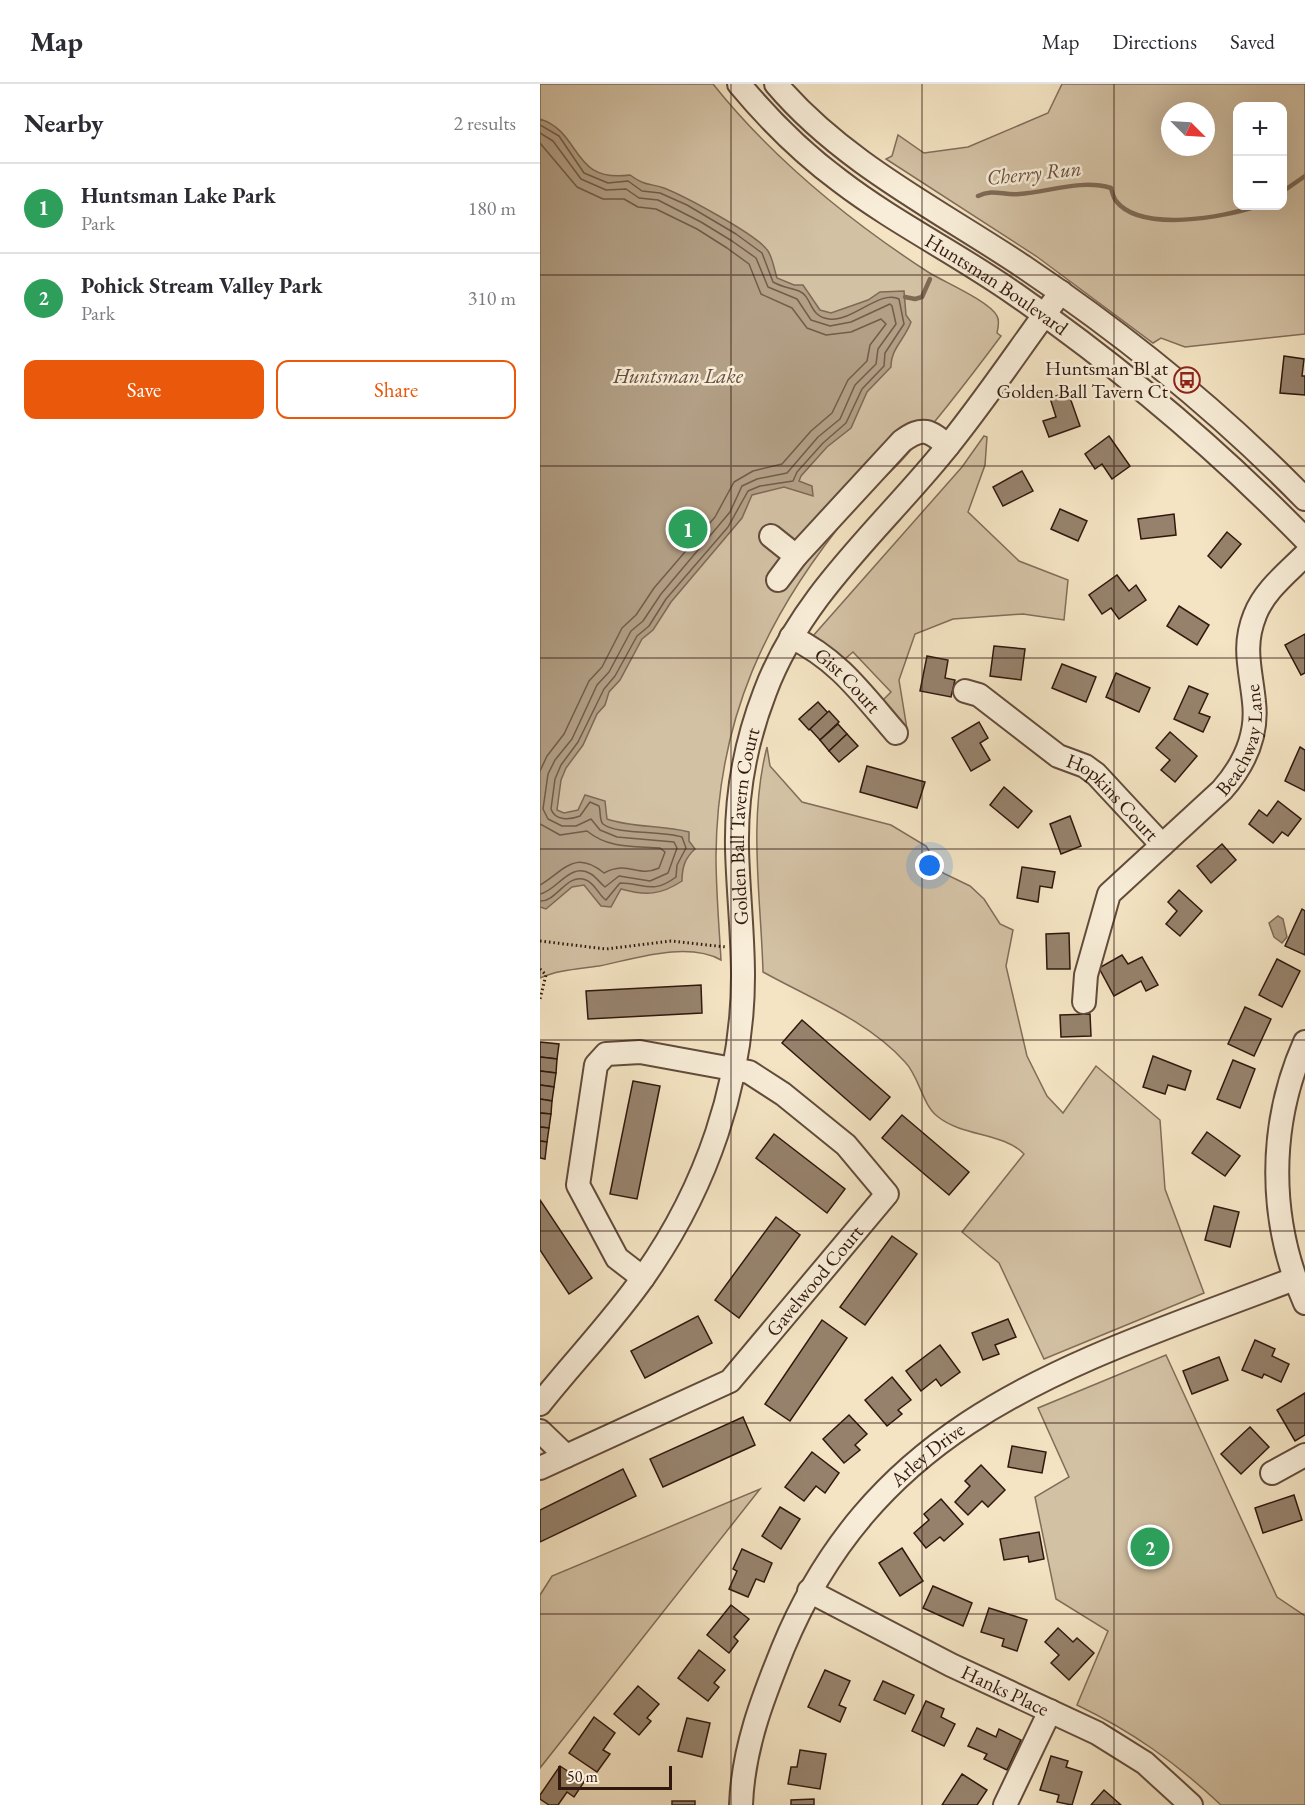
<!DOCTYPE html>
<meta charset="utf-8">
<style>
body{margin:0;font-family:"EB Garamond",serif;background:#f7f7f7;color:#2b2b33}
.controls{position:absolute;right:18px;top:18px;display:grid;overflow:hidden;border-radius:12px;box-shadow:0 6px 24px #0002}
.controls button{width:54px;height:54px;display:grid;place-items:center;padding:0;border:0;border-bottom:2px solid #e1e1e2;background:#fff;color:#2b2b33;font:30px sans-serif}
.compass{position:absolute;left:621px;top:18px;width:54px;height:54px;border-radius:50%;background:#fff;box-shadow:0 6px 24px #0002;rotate:114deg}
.scale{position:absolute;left:18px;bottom:15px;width:114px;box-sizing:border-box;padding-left:6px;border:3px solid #31180e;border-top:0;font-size:16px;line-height:21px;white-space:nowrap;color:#31180e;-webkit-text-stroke:4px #f8edd8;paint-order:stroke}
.you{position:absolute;left:390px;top:782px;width:21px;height:21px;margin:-15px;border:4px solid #fff;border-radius:50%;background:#1a73e8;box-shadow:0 0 0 9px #1a73e833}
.badge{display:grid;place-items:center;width:39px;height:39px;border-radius:50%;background:#ea580c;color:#fff;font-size:20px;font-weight:700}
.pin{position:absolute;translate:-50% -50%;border:3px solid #fff;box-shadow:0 2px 6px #0006}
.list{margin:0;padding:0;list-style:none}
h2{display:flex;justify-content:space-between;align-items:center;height:78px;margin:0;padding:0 24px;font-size:26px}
h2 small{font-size:20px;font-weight:400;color:#7c7c81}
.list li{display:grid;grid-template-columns:39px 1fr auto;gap:18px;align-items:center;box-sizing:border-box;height:90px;padding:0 24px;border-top:2px solid #e1e1e2}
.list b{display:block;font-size:22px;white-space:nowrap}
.list p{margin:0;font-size:20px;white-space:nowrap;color:#7c7c81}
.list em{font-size:20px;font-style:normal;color:#7c7c81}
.actions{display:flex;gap:12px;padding:18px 24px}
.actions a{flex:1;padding:14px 0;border:2px solid #ea580c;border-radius:12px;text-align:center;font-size:21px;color:#ea580c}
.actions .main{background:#ea580c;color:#fff}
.map{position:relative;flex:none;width:765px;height:1721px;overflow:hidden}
header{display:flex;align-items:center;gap:36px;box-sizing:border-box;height:84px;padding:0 30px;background:#fff;border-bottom:2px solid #e1e1e2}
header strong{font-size:28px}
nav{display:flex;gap:33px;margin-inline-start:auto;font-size:21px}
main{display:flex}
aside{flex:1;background:#fff}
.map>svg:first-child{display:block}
.green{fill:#d3c1a4;stroke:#826c59;stroke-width:1.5;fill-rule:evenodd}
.water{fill:#b29f85;stroke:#7e6955;stroke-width:1.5}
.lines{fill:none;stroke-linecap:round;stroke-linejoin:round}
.shore{stroke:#725c4a;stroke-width:1.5}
.stream{stroke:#7e6955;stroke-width:4.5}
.building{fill:#96826c;stroke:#31180e;stroke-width:1.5}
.minor-casing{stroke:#624b3b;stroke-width:26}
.path{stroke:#31180e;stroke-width:3;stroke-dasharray:1.5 3;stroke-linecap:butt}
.minor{stroke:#f8edd8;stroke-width:22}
.grid{fill:none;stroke:#31180e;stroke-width:1.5;stroke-opacity:0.55}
.labels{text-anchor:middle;stroke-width:5;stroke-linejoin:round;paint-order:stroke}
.street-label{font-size:20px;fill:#31180e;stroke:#f8edd8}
.poi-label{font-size:20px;fill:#31180e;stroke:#f8edd8;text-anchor:end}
.water-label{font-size:21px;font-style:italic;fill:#654e3e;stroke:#f8edd8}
</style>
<header>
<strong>Map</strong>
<nav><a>Map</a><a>Directions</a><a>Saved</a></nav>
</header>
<main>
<aside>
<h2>Nearby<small>2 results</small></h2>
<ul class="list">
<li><span class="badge" style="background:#2e9e5b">1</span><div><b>Huntsman Lake Park</b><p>Park</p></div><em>180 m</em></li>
<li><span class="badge" style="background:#2e9e5b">2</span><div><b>Pohick Stream Valley Park</b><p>Park</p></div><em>310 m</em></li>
</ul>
<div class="actions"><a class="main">Save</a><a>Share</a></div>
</aside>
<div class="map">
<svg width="765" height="1721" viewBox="0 0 765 1721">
<rect width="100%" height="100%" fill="#f4e4c3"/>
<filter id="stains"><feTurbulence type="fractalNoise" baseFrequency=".00333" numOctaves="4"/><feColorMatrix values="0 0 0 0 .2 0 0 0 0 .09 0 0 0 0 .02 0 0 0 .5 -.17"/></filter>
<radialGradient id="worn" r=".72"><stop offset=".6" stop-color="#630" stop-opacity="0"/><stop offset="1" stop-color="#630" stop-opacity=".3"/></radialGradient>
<g class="green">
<path d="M0 0H173C233 75 308 136 388 188 404 198 449 217 457 232 460 237 458 244 457 249L461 252C429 295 397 337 362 376 345 394 326 410 311 428 226 531 177 636 176 772 176 806 179 841 181 876 147 857 94 875 59 882 39 885 18 886 0 894Z"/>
<path d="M522 0H765V250L645 263 621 254 613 259 496 172 346 75 352 72 358 51 384 69 428 63 508 29ZM698 22H742V122H698ZM630 27H666V63H630Z"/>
<path d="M444 352 447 353 445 381 428 428 479 477 528 496 524 536 483 530 413 535 375 550 359 596 367 645 343 620V616L351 608 313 568 305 575 302 574 273 552 422 383Z"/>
<path d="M227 663 230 682 262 718 351 741 386 762 403 789 430 802 444 815 460 840 473 846 466 882 487 972 507 1012 523 1029 556 982 620 1036 625 1105 664 1209 504 1275 459 1179 422 1148 484 1070C463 1048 422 1053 397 1032 382 1020 379 992 365 978 328 937 270 914 223 888 221 814 208 736 227 663Z"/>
<path d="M626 1271 737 1513 765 1532V1721H681C635 1678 593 1648 537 1621L568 1547 516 1515 495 1413 529 1393 498 1324Z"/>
<path d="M220 1405 0 1684V1511L12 1492Z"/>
</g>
<g class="water">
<path d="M0 35C43 49 30 99 90 91 105 102 109 99 124 104 144 112 218 151 228 167 233 175 234 185 237 194L254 201H263L280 226 291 229 328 216 340 208 364 207 366 231 371 238C365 255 350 266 351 283L327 308 311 344 287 363 261 392 259 397 272 402 273 412 244 403 212 411 202 434 131 518 113 546 102 555 80 596 69 608 65 621 57 630 43 661 26 684 21 696 17 726 24 729 38 726 45 711 65 717 67 735C93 744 122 741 149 748V757L155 765C145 774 142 783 142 797 121 811 106 812 81 805L71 823 61 822 44 801 32 803 6 825 0 823Z"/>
<path d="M738 832 743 835 747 853 742 859 734 853 729 839Z"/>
</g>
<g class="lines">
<g class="shore">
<path d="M0 41 19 52 44 89 68 99 88 97 102 107 120 109 147 121 196 150 222 169 233 198C241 203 251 204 259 207 273 213 268 232 289 235 312 238 341 205 359 215L364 240 345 269 344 282 322 305 306 339 283 359 257 388 253 397 220 402 208 407 188 443 126 515 109 542 97 552 75 592 64 605 38 658 21 681 15 695 11 725C15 737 30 736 40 732L50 718 59 722C61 727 59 736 63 740 77 751 122 746 142 753L146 764 137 781 136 793C112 811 104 799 80 799L66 816C59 812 55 799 46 796 27 788 17 818 0 817"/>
<path d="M0 49 13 57 41 95 66 106 86 105 99 114 118 116 161 138 192 157 216 174 228 203 257 215 271 236 290 242 311 238 350 220 352 222 356 240 338 265 336 280 315 301 300 335 278 353 247 389 217 395 202 402 190 428 121 510 103 537 91 547 69 588 57 601 32 655 15 676 8 690 3 725 8 735 22 742H36L51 735 60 746 77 753 134 758 137 764 128 789 110 797 79 792 65 803C60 799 56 793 51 790 30 777 17 807 0 810"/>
<path d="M0 59 37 103 63 115H84L98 123 116 125 157 145 187 164 209 180 221 210 252 224 267 244 286 251 311 248 341 235 346 240 330 261 327 277 308 296 292 329 271 347 242 380 213 387 194 398 175 433 114 504 96 531 82 544 62 583 49 597 24 650 7 672 0 687"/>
<path d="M0 740 20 751 47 747C69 765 94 762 120 764L125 768 119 784C98 794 89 776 64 789 34 765 24 787 0 801"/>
</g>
<g class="stream">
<path d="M742 108 765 92"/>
<path d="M438 112C453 104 464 112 479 110 509 108 541 95 571 104 572 108 574 114 576 117 601 149 685 133 717 122"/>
<path d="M365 213 375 215 382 213 390 195"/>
</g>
</g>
<g class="building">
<path d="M744 272 764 275 762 292H765V311L740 309Z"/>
<path d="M528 308 540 342 509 353 503 337 516 333 510 314Z"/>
<path d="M569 352 590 382 572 395 562 380 555 385 545 370Z"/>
<path d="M482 387 493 407 463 422 453 403Z"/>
<path d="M520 425 547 437 538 457 511 445Z"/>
<path d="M634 430 636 451 601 455 598 435Z"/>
<path d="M687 448 701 460 681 484 668 472Z"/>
<path d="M577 491 589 507 596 501 606 516 579 535 571 524 562 530 549 511Z"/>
<path d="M639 522 669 541 657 561 627 542Z"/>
<path d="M765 550V589L761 591 745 561Z"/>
<path d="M454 562 485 565 481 596 450 592Z"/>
<path d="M387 572 408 576 405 594 415 596 411 613 380 607Z"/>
<path d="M522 580 556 593 546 618 512 604Z"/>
<path d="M576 589 610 604 599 628 566 613Z"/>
<path d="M649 602 668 610 659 629 670 633 663 648 634 635Z"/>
<path d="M278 618 288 629 269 646 259 635Z"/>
<path d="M289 627 299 638 280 656 270 645Z"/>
<path d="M439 638 448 654 440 659 450 676 431 687 412 654Z"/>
<path d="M298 640 307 650 289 667 280 656Z"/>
<path d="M630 648 657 672 635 698 621 686 630 676 616 664Z"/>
<path d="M307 650 318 662 299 678 289 667Z"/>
<path d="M760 663 765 666V707L745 697Z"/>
<path d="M327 682 385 698 377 724 320 708Z"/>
<path d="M464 703 492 727 478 744 450 721Z"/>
<path d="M738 717 761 735 748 752 742 748 733 759 709 740 719 726 727 732Z"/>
<path d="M530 732 541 762 521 770 510 740Z"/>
<path d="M682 760 696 776 671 799 657 782Z"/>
<path d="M482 783 515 788 512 804 500 802 498 818 477 814Z"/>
<path d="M639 806 662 827 640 852 626 840 637 827 628 818Z"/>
<path d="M762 825 765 827V871L745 862Z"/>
<path d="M529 849 530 885H507L506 850Z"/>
<path d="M582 871 588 880 602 873 618 901 606 907 601 897 574 912 559 884Z"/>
<path d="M737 875 760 887 742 923 719 911Z"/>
<path d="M161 901 162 929 48 935 46 907Z"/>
<path d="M705 923 731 935 714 972 688 960Z"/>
<path d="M550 930 551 952 521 953 520 931Z"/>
<path d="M262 936 350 1013 330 1036 242 959Z"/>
<path d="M0 958 19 960 17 975 0 973Z"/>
<path d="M613 972 651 987 645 1006 628 1001 625 1010 603 1003Z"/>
<path d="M0 973 17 975 16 989 0 987Z"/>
<path d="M693 976 715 985 700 1024 677 1015Z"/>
<path d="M0 987 16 989 14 1003 0 1001Z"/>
<path d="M93 997 120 1002 97 1115 70 1110Z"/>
<path d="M0 1001 14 1003 12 1017 0 1015Z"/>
<path d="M0 1015 12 1017 11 1030 0 1029Z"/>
<path d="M0 1029 11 1030 9 1044 0 1043Z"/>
<path d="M362 1031 429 1088 409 1111 342 1054Z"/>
<path d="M0 1043 9 1044 7 1058 0 1057Z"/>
<path d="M667 1048 700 1072 685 1092 652 1069Z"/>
<path d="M234 1050 305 1105 287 1129 216 1074Z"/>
<path d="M0 1057 7 1058 5 1075 0 1074Z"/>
<path d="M0 1116 52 1194 29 1210 0 1166Z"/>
<path d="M674 1122 699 1128 690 1163 665 1156Z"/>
<path d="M236 1133 260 1151 199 1234 175 1216Z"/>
<path d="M352 1152 377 1170 325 1241 300 1223Z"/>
<path d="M158 1232 172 1259 105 1294 91 1267Z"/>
<path d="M468 1235 476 1253 455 1261 459 1270 443 1276 432 1249Z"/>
<path d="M282 1236 307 1254 250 1337 225 1320Z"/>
<path d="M715 1256 735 1265 732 1272 749 1280 741 1298 724 1290 722 1294 702 1286Z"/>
<path d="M400 1261 420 1288 401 1302 396 1295 381 1307 366 1287Z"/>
<path d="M679 1273 688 1296 652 1310 643 1287Z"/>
<path d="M352 1293 371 1316 358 1326 362 1330 347 1342 325 1316Z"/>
<path d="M765 1309V1351L755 1357 737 1326Z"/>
<path d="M309 1331 327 1350 315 1361 320 1366 304 1379 283 1355Z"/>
<path d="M203 1333 215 1361 123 1403 110 1375Z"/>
<path d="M710 1343 729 1363 701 1390 681 1370Z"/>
<path d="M472 1362 506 1368 502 1389 468 1383Z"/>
<path d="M272 1368 299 1389 285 1409 276 1402 264 1417 245 1403Z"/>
<path d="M441 1381 465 1406 448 1423 442 1417 428 1431 415 1418 430 1402 425 1397Z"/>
<path d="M83 1385 96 1412 0 1458V1426Z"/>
<path d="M754 1411 762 1436 723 1449 715 1424Z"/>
<path d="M401 1415 423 1440 404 1457 400 1453 386 1464 374 1449 389 1436 384 1430Z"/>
<path d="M240 1423 260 1435 241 1465 222 1452Z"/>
<path d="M499 1448 504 1475 489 1478 488 1472 464 1476 460 1455Z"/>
<path d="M362 1464 383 1497 360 1512 339 1479Z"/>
<path d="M202 1465 232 1479 224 1498 216 1495 208 1513 189 1505 197 1487 193 1485Z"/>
<path d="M393 1502 432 1519 423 1542 383 1524Z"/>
<path d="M191 1521 209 1535 194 1553 198 1557 189 1569 167 1551Z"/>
<path d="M449 1524 487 1536 477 1567 462 1562 464 1555 441 1548Z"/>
<path d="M518 1544 533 1558 537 1554 554 1569 529 1596 511 1579 519 1571 505 1558Z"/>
<path d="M159 1566 185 1586 174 1599 179 1603 168 1617 138 1594Z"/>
<path d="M285 1586 310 1597 299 1621 306 1624 300 1638 268 1623Z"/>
<path d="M343 1597 374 1611 365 1630 334 1616Z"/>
<path d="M98 1602 119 1620 107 1634 111 1637 99 1651 74 1630Z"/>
<path d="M386 1617 404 1625 401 1633 415 1640 404 1662 372 1647Z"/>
<path d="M54 1633 75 1649 63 1666 70 1670 57 1688 29 1669Z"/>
<path d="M147 1634 170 1639 162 1673 138 1667Z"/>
<path d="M437 1644 456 1653 459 1645 481 1656 467 1686 444 1675 447 1670 428 1662Z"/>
<path d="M260 1666 286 1670 280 1705 248 1700 251 1683H257Z"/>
<path d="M511 1672 528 1677 526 1683 542 1688 532 1721 517 1718 519 1711 500 1706Z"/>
<path d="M20 1682 44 1698 34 1713 27 1708 18 1721H9L0 1715V1711Z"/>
<path d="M422 1690 447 1706 437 1721H402Z"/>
<path d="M564 1706 581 1721H551Z"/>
<path d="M274 1715V1721H251V1716Z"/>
<rect x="132" y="1717" width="23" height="4"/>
</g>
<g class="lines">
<g class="minor-casing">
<g id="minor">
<path id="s1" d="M199 0C229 36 262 69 300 97 355 139 418 170 475 210 580 283 676 364 765 455"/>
<path d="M236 0C303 79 399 126 484 183 585 251 680 328 765 415"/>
<path d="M231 452 256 472 362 357C383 342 389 346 408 362"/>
<path d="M238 496 256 472"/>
<path id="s2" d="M251 553C298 575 323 611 356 649"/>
<path id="s3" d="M425 607 439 611 518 672 545 682 556 690 622 761"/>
<path id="s4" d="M544 918 546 891 569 810 682 706C704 681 718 652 714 618 711 586 702 563 715 531 724 507 747 489 765 471"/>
<path d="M765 958C728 1041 728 1136 765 1219"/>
<path id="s5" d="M0 1320C34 1277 74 1236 105 1191 166 1104 203 999 203 892 203 849 198 807 197 764 196 711 206 657 225 608 260 514 337 448 399 373 443 320 480 263 521 208"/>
<path d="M0 1347 26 1372"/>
<path id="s6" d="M0 1384 190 1297 347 1110 306 1061 243 1010 209 988 100 968 66 970 56 981 38 1101 77 1174 103 1194"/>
<path d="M732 1389 765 1371"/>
<path id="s7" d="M269 1507 411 1581 557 1649 605 1679 651 1721"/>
<path id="s8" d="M201 1721C203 1665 222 1616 243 1564 340 1330 538 1278 754 1195"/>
<path d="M465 1721 510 1627"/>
</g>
</g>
<g class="path">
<path d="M0 857 66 865 131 857 186 863"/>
<path d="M0 885 6 891 0 915"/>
</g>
<use href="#minor" class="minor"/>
</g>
<path class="grid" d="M191 0V1721M382 0V1721M574 0V1721M0 191H765M0 382H765M0 574H765M0 765H765M0 956H765M0 1147H765M0 1339H765M0 1530H765"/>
<defs>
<g id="bus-ring" transform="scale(1.35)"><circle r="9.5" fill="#f8edd8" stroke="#8f2418" stroke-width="1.5"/><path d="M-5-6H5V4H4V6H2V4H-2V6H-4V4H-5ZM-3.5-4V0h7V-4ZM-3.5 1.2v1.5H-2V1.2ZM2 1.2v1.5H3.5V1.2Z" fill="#8f2418"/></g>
</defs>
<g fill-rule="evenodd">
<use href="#bus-ring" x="647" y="296"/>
</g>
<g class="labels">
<g class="street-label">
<text dy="7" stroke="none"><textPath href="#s1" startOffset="328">Huntsman Boulevard</textPath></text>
<text dy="7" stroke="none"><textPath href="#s2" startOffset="72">Gist Court</textPath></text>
<text dy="7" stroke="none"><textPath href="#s4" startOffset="320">Beachway Lane</textPath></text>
<text dy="7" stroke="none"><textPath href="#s3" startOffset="184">Hopkins Court</textPath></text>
<text dy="7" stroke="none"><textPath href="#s5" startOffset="636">Golden Ball Tavern Court</textPath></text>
<text dy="7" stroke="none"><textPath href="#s6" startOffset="340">Gavelwood Court</textPath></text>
<text dy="7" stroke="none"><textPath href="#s8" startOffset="408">Arley Drive</textPath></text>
<text dy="7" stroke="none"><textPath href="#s7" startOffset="220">Hanks Place</textPath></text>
</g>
<g class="poi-label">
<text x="628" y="291">Huntsman Bl at<tspan x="628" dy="23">Golden Ball Tavern Ct</tspan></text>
</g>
<g class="water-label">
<text transform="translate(494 89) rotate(-6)" y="7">Cherry Run</text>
<text x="138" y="299">Huntsman Lake</text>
</g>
</g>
<rect width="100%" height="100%" filter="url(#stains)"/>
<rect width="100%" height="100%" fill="url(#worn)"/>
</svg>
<div class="controls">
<button>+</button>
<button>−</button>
</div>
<svg class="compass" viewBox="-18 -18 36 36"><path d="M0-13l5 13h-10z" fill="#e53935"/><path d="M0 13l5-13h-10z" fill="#7c7c81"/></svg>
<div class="scale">50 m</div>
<div class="you"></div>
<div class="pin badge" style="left:148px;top:445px;background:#2e9e5b">1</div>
<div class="pin badge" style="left:610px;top:1463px;background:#2e9e5b">2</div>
</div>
</main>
